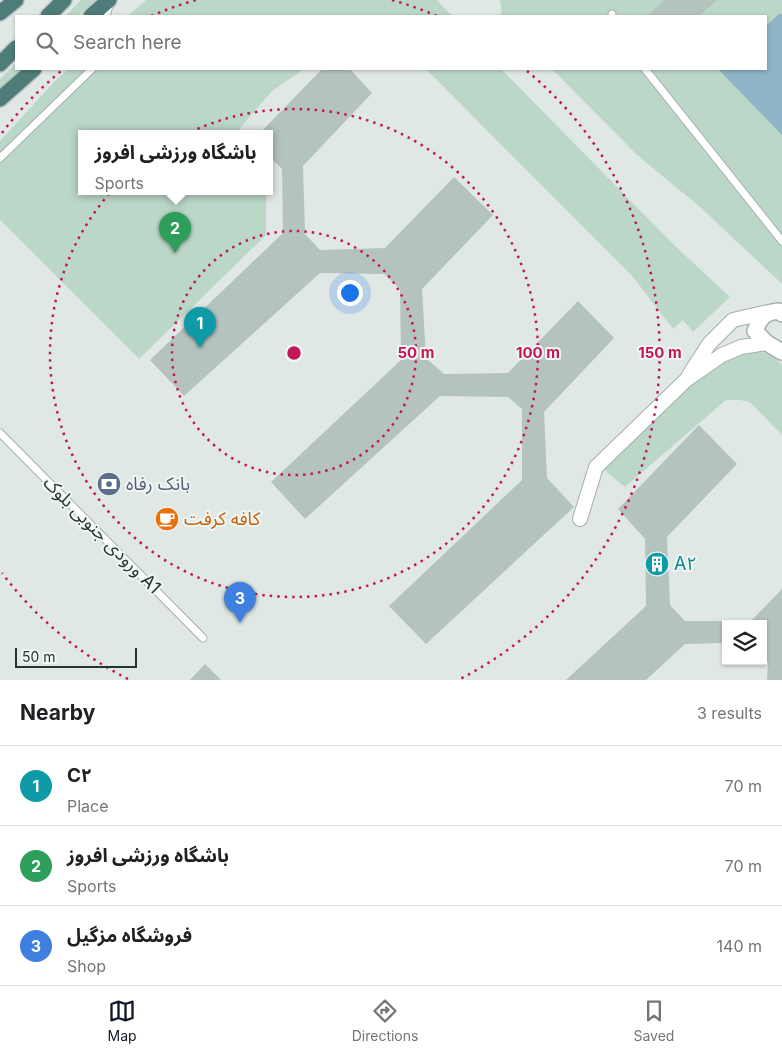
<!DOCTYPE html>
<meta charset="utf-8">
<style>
body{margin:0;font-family:Inter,"Noto Sans Arabic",sans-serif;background:#f2f2f2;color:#202124}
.controls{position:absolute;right:15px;bottom:15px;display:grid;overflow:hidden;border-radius:0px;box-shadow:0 1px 4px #0004}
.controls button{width:45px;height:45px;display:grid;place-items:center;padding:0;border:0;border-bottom:1px solid #e0e0e0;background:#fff;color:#202124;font:25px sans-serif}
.scale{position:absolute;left:15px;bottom:12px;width:122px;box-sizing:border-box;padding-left:5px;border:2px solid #233634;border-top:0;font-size:14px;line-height:18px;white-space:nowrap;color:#233634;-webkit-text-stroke:4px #eff6f3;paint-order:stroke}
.you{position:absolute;left:349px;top:292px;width:18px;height:18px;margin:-12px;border:4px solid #fff;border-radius:50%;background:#1a73e8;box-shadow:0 0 0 8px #1a73e833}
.badge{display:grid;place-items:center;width:32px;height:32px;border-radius:50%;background:#111827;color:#fff;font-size:16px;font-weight:700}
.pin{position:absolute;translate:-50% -41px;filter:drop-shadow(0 1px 2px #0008)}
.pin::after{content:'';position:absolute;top:26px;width:18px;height:15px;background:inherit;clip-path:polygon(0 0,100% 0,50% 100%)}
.popup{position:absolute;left:78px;top:130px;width:195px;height:65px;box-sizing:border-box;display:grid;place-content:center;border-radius:0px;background:#fff;filter:drop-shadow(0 1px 4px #0005);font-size:16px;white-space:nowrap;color:#757577}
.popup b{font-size:19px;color:#202124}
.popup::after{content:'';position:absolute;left:50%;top:100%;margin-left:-10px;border:10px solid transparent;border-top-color:#fff}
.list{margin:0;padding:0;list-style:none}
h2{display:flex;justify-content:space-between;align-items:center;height:65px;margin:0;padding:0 20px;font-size:21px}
h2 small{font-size:16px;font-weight:400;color:#757577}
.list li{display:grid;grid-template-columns:32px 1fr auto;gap:15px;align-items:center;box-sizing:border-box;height:80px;padding:0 20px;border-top:1px solid #e0e0e0}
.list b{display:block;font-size:19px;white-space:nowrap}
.list p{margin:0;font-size:16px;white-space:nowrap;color:#757577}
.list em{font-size:16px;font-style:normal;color:#757577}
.icon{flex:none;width:28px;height:28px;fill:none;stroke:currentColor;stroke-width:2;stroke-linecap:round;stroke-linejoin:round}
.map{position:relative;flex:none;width:782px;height:680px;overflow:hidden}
.search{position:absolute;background:#fff;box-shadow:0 1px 4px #0004;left:15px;right:15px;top:15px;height:55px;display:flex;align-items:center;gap:12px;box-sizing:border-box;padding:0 18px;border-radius:0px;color:#757577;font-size:19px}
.sheet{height:305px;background:#fff}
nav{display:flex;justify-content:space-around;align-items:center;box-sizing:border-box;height:70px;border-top:1px solid #e0e0e0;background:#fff;font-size:14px;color:#757577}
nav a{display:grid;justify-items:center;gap:2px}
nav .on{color:#111827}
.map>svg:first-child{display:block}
.green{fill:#bbd7c7}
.water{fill:#8eb5c7}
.building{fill:#b5c3bf}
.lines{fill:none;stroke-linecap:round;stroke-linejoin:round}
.service-casing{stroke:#a4afad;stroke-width:9}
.minor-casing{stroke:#a4afad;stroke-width:16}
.tertiary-casing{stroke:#a4afad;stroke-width:18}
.trunk-casing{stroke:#bdc3c2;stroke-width:18}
.service{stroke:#fff;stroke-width:7}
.minor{stroke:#fff;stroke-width:14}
.tertiary{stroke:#fff;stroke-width:15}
.trunk{stroke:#4e7c78;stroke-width:15}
.ring{fill:none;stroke:#c2185b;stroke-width:2.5;stroke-dasharray:2.5 5}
.labels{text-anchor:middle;stroke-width:4;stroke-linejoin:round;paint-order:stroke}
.service-label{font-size:18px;fill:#4e5e75;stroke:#eff6f3;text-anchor:start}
.food-label{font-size:18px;fill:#c56008;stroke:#eff6f3;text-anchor:start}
.street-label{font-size:18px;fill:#233634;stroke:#eff6f3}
.culture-label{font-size:18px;fill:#0d838f;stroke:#eff6f3;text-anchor:start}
.centre{fill:#c2185b;stroke:#eff6f3;stroke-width:2.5}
.ring-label{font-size:15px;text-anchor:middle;font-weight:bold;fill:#c2185b;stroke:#eff6f3;stroke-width:4;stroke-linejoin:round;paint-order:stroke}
</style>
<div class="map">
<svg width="782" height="680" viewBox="0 0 782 680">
<rect width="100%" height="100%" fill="#e0e8e6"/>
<g class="green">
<path d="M81 0H95L78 16H65Z"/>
<path d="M146 0H437L452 16H128Z"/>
<path d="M500 0H782V284L700 207 637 155 552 69H766V16H502Z"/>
<path d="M16 63V69H22L0 89V79Z"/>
<path d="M69 69H304L272 91 240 128V134H81V192H266V235L139 359 0 220V141L55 81Z"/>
<path d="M426 69H501L672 243 730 297 693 332 683 320 673 329 633 277Z"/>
<path d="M747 351C762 350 772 354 782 365V435L750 402 740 400H726L625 487 603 469 690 385 731 357Z"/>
</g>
<path class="water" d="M780 13 782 15V135L719 70 766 69V26Z"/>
<g class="building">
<path d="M665 0H717L699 16H647Z"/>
<path d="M322 69H350L372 93 303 166 305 234 320 250 385 248 454 177 493 215 422 289 426 358 444 374 508 373 578 301 614 338 544 412 547 478 574 507 426 644 389 606 522 480V409L508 397 440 396 305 519 271 482 401 360 400 289 384 274 320 273 184 396 150 360 283 233 282 169 269 156V134H259Z"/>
<path d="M699 425 737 464 667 537 670 605 685 621H751L782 589V680H767L768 662 763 656V624H726V643L685 644 646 680H566L646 606 645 539 618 509Z"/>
<path d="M205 664 221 680H190Z"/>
</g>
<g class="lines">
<g class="service-casing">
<g id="service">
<path d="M612 14V16"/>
<path d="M106 16 110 2"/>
<path d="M645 69 782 241"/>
<path d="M0 158 92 69"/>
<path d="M0 433 203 638"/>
</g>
</g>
<g class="minor-casing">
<g id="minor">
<path d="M689 375 709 344 733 320 768 312"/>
<path d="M580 519 596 467 686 380 722 355 741 347 767 343"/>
</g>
</g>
<g class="tertiary-casing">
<path id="tertiary" d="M782 314 779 311C765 312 760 318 755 331L767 343 782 352"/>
</g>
<g class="trunk-casing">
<g id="trunk">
<path d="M0 13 16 0"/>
<path d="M48 16 64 0"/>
<path d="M91 16 109 0"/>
<path d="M0 64 16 48"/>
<path d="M0 99 34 69"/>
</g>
</g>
<use href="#service" class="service"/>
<use href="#minor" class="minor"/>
<use href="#tertiary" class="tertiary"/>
<use href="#trunk" class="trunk"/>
</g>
<g class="ring">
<circle cx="294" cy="353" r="122"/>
<circle cx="294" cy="353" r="244"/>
<path d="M128 679A366 366 0 0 1 2 573M2 133A366 366 0 0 1 61 71M151 16A366 366 0 0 1 196 0M392 0A366 366 0 0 1 437 16M527 71A366 366 0 0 1 460 679"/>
</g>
<defs>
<g id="bank-disc" transform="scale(1.25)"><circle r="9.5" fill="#5c6f8a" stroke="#eff6f3"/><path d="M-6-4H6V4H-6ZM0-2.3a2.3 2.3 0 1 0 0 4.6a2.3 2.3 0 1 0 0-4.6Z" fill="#fff"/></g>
<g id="cafe-disc" transform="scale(1.25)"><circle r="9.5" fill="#e8710a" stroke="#eff6f3"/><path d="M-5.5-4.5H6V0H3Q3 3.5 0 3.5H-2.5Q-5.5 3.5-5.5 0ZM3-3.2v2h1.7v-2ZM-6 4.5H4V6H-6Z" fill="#fff"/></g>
<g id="building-disc" transform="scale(1.25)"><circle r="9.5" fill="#0f9aa8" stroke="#eff6f3"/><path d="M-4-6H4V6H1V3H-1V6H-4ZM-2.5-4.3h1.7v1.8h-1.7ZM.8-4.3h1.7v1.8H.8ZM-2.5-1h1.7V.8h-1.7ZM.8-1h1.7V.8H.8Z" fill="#fff"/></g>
</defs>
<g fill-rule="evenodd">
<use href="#bank-disc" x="109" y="484"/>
<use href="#cafe-disc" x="167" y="519"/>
<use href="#building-disc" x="657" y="564"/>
</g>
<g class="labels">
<g class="service-label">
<text x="126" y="490">بانک رفاه</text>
</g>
<g class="food-label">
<text x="184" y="525">کافه کرفت</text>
</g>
<g class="street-label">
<text transform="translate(102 535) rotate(45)" y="6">ورودی جنوبی بلوک A1</text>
</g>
<g class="culture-label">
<text x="674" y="570">A۲</text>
</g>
</g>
<circle cx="294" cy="353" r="8" class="centre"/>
<g class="ring-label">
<text x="416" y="358">50 m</text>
<text x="538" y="358">100 m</text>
<text x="660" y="358">150 m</text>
</g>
</svg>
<div class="controls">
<button><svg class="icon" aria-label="layers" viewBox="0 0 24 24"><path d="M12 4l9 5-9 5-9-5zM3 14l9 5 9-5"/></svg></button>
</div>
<div class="scale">50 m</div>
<div class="you"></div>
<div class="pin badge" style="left:200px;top:348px;background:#0f9aa8">1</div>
<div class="pin badge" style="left:175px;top:253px;background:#2e9e5b">2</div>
<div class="popup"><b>باشگاه ورزشی افروز</b>Sports</div>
<div class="pin badge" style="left:240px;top:623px;background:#3f7fe0">3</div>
<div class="search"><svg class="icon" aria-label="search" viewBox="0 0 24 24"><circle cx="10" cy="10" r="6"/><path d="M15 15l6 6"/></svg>Search here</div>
</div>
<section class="sheet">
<h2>Nearby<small>3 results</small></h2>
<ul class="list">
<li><span class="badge" style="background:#0f9aa8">1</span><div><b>C۲</b><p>Place</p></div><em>70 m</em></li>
<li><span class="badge" style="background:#2e9e5b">2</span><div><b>باشگاه ورزشی افروز</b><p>Sports</p></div><em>70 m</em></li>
<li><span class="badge" style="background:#3f7fe0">3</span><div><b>فروشگاه مزگیل</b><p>Shop</p></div><em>140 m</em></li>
</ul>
</section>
<nav>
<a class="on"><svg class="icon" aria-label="map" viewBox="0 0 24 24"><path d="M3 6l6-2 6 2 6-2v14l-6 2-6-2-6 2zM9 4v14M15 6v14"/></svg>Map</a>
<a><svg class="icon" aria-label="directions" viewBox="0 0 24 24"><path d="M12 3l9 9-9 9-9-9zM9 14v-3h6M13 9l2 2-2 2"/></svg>Directions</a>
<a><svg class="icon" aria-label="saved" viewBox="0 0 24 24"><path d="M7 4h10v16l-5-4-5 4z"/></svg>Saved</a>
</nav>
